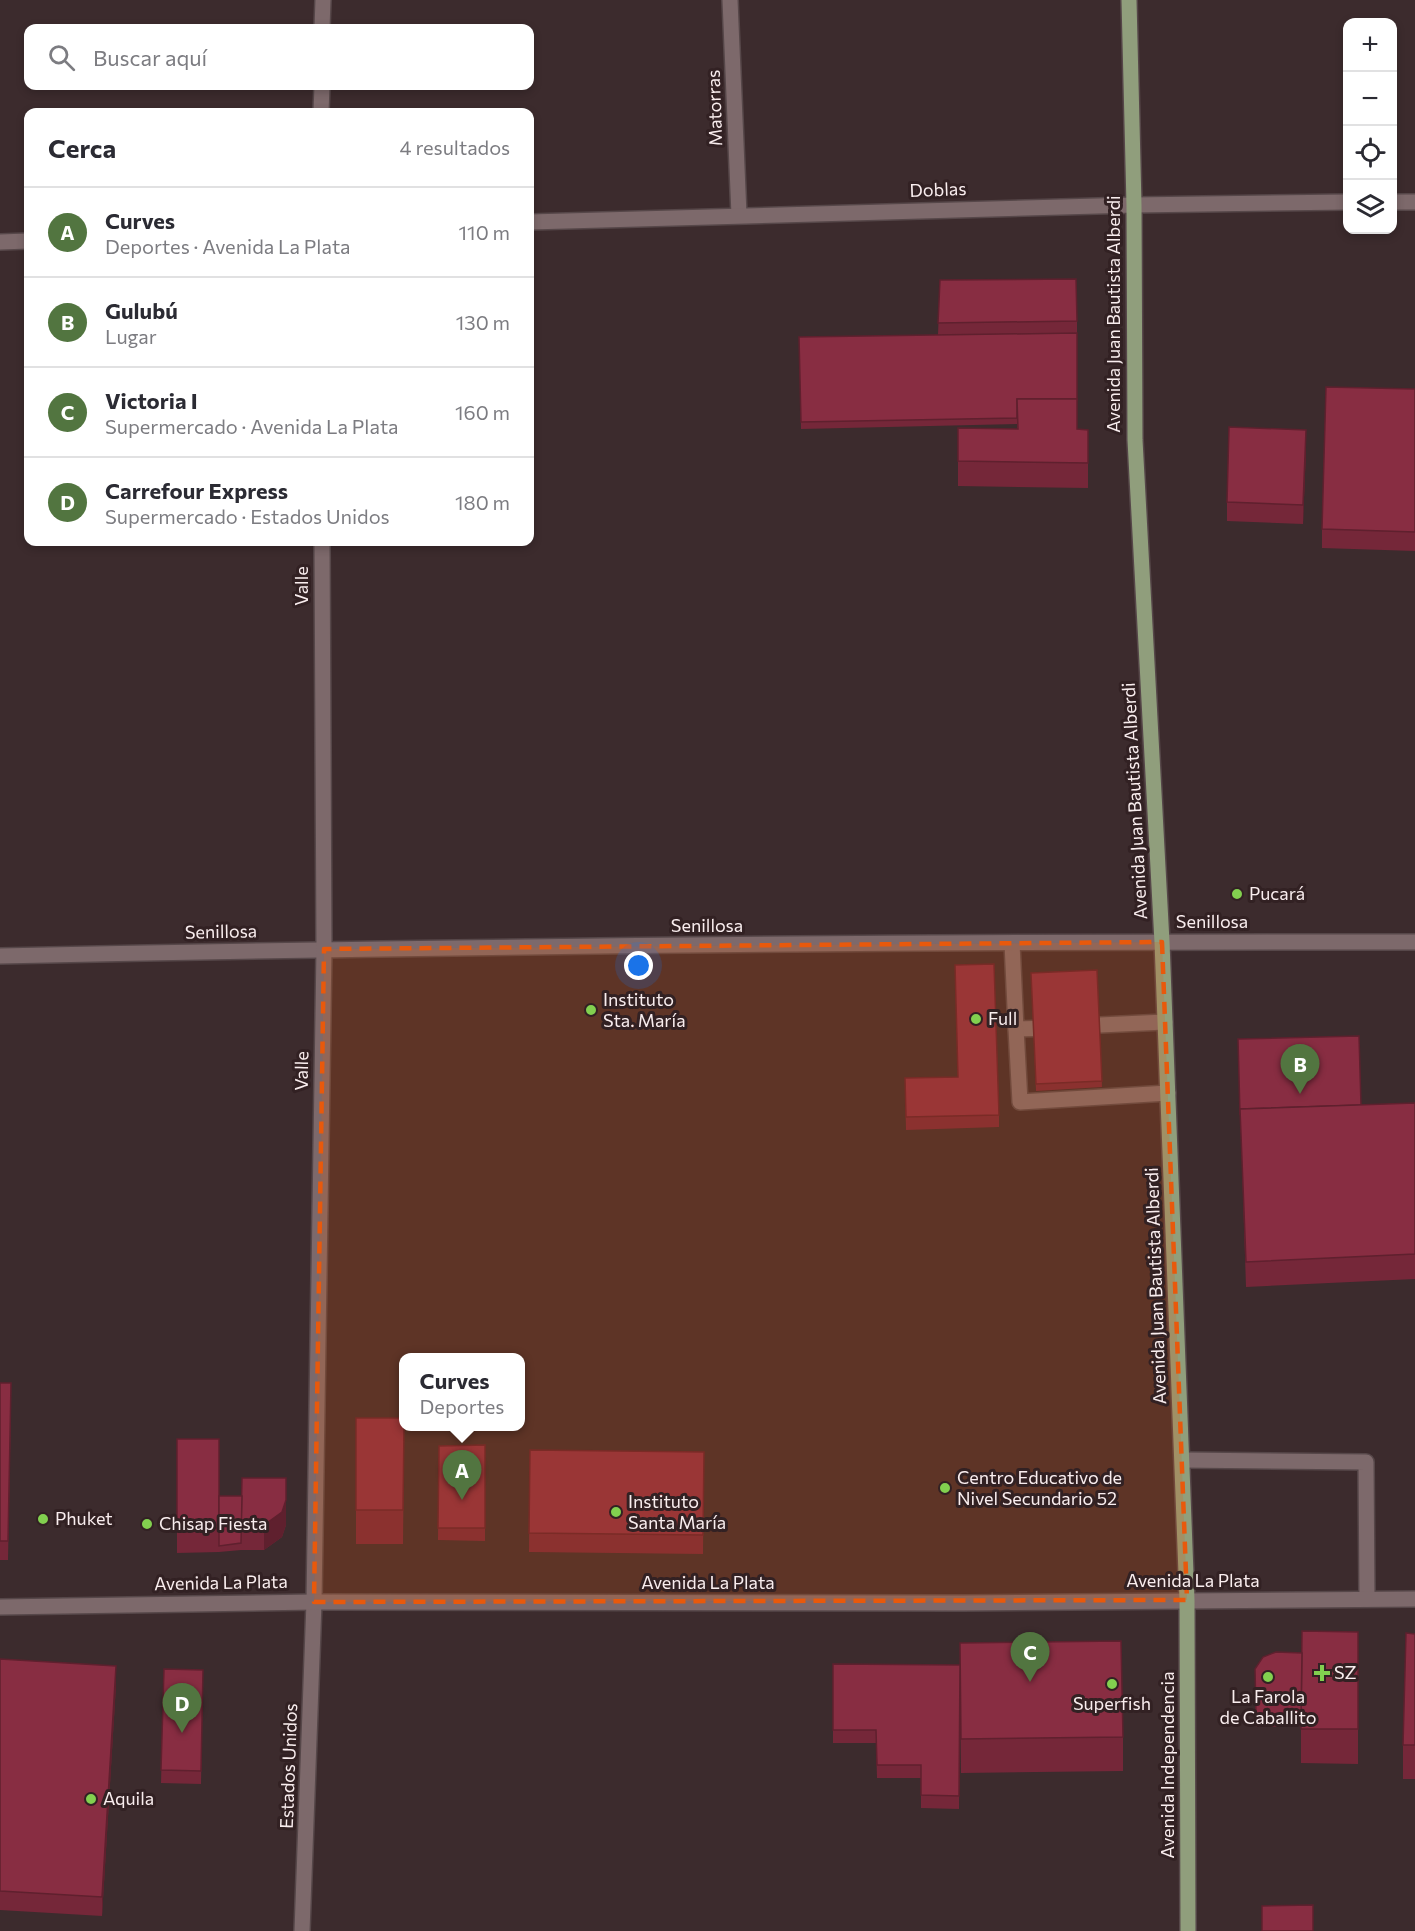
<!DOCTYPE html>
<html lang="es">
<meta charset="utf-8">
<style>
body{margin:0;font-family:Commissioner,sans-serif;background:#f2f2f3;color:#2b2b33}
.controls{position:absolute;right:18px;top:18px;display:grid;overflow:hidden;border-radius:12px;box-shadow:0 3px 9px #0003}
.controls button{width:54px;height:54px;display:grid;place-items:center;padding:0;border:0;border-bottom:2px solid #e1e1e2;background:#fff;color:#2b2b33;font:30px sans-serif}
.you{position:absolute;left:639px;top:966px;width:21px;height:21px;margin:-15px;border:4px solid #fff;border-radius:50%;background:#1a73e8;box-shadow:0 0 0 9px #1a73e833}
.badge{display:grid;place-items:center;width:39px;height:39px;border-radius:50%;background:#527540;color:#fff;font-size:20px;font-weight:700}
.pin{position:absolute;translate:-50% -50px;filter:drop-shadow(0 2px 3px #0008)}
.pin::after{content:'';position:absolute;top:32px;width:21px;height:18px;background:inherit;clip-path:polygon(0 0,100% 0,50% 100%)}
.popup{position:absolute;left:399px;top:1353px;width:126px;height:78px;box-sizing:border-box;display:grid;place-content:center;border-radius:12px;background:#fff;filter:drop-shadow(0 2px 4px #0005);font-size:20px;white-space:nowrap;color:#7c7c81}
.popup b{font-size:22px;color:#2b2b33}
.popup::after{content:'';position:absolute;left:50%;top:100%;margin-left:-12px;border:12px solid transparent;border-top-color:#fff}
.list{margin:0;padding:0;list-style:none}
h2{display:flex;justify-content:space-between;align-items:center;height:78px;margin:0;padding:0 24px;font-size:26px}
h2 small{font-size:20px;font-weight:400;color:#7c7c81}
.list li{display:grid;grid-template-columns:39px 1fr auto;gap:18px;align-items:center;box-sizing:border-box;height:90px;padding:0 24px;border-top:2px solid #e1e1e2}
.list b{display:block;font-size:22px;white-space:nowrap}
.list p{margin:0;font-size:20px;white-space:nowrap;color:#7c7c81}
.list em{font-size:20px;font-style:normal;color:#7c7c81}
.icon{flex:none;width:33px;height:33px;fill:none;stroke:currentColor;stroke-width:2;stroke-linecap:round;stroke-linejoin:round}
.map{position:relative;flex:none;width:1415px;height:1931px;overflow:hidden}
.search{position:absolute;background:#fff;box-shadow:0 3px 9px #0003;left:24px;top:24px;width:510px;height:66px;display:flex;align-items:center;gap:15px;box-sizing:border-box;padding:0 21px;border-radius:12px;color:#7c7c81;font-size:22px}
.panel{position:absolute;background:#fff;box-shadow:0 3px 9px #0003;left:24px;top:108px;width:510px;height:438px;border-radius:12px}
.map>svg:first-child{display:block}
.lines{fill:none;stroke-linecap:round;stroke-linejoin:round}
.service-casing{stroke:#564749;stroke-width:18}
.minor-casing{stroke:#564749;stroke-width:18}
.secondary-casing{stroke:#564749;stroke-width:18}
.primary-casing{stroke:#564749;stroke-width:18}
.service{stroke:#7d696b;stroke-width:15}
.minor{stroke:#7d696b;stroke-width:15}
.secondary{stroke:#7d696b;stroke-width:15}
.primary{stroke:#909e7c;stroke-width:15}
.wall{fill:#752739}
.shaded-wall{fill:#5f202e}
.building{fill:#882d42;stroke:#5f202e;stroke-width:1.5}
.marked{fill:#e8590c;fill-opacity:0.2;stroke:#e8590c;stroke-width:4.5;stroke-dasharray:12 8;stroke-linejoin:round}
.poi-dot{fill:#82d04f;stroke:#322123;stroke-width:2}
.labels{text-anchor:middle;stroke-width:6;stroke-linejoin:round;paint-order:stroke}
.street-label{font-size:18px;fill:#f9edee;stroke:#322123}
.poi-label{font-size:18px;fill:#f9edee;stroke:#322123;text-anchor:start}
</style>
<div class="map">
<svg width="1415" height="1931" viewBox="0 0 1415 1931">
<rect width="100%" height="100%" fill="#3c2b2d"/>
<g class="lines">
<g class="service-casing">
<g id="service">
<path d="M1012 943 1016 1029 1051 1028"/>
<path d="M1078 1026 1165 1022"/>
<path d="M1016 1029 1020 1102 1168 1093"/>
<path d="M1183 1460 1366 1462 1367 1599"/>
</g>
</g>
<g class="minor-casing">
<g id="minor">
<path d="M730 0 739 215"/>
<path d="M322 28 323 0"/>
<path d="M321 112 322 86"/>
<path d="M1392 202H1415"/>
<path d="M530 222 1134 205 1348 202"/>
<path d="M0 242 28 241"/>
<path d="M0 956C472 946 943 941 1415 942"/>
<path d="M302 1931 314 1602 324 949 322 542"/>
</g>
</g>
<g class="secondary-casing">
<path id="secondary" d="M0 1607 314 1602 963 1603 1415 1599"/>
</g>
<g class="primary-casing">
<path id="primary" d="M1129 0 1134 205 1135 440 1162 942 1187 1600 1188 1931"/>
</g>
<use href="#service" class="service"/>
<use href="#minor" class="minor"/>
<use href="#secondary" class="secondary"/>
<use href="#primary" class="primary"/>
</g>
<g class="wall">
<path d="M940 280 1077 321V429L1088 430V488L958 486V461L1017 429V424L801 429 799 337 938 335Z"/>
<path d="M1415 389V551L1322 548V529Z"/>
<path d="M1306 449 1303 524 1227 521V502Z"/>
<path d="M1097 970 1102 1087 1036 1091 1031 973Z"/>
<path d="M1238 1039 1361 1105 1415 1103V1279L1246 1287Z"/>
<path d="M905 1091 999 1115V1127L906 1130Z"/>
<path d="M0 1383 11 1402 8 1560H0Z"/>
<path d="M356 1418 404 1452 403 1544H356Z"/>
<path d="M177 1439 219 1496 286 1525 282 1537 264 1550H241L219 1552 177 1553Z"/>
<path d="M485 1445V1541L438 1540 439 1446Z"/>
<path d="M530 1450 704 1452 703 1554 529 1552Z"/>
<path d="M1358 1632V1764L1301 1763V1726L1256 1727 1255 1669Z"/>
<path d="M1415 1634V1779H1403V1745Z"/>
<path d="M0 1659 116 1685 102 1916 0 1910Z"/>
<path d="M833 1664 960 1665 1123 1737V1771L961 1773 960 1678 959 1809 921 1808V1778H877L876 1743H833Z"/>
<path d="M164 1669 203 1670 201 1784 161 1783Z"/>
</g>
<g class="shaded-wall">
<path d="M1306 430V449L1303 524V505Z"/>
<path d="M286 1478V1525L282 1537 264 1550V1525Z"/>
<path d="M116 1666V1685L102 1916V1897Z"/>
</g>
<g class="building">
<path d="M1076 279 1077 321 938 323 940 280Z"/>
<path d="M1077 333V401V399H1017V418L801 422 799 337Z"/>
<path d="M1326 387 1415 389V532L1322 529Z"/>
<path d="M1017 399H1077V429L1088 430V463L958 461V428L1018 429Z"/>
<path d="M1229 427 1306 430 1303 505 1227 502Z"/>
<path d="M994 964 999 1115 906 1117 905 1078 958 1077 955 965Z"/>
<path d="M1097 970 1102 1081 1036 1084 1031 973Z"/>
<path d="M1359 1036 1361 1105 1240 1109V1115L1238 1039Z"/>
<path d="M1415 1103V1254L1246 1262 1240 1109Z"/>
<path d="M0 1383H11L8 1541H0Z"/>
<path d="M356 1418H404V1426L403 1510H356Z"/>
<rect x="177" y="1439" width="42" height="89"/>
<path d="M485 1445V1528H438L439 1446Z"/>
<path d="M530 1450 704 1452 703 1535 529 1533Z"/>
<path d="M242 1478H286V1500L282 1512 264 1525H241Z"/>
<path d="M219 1496H242L241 1543 219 1546Z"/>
<path d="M1302 1631 1358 1632V1729H1301Z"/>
<path d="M1406 1633 1415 1634V1745H1403Z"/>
<path d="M1121 1641 1123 1737 961 1739 960 1643Z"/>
<path d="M1276 1652 1302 1653 1301 1714H1256L1255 1669 1263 1657Z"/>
<path d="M0 1659 116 1666 102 1897 0 1891Z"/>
<path d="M833 1664 960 1665 959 1796 921 1795V1765H877L876 1730H833Z"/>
<path d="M164 1669 203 1670 201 1771 161 1770Z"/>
<path d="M1313 1905V1931H1262V1906Z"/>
</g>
<path class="marked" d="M1162 942 1187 1600 314 1602 324 949Z"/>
<g class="poi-dot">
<circle cx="1237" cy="894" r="6"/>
<circle cx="591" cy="1010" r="6"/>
<circle cx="976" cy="1019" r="6"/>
<circle cx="945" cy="1488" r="6"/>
<circle cx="616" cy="1512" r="6"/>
<circle cx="43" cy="1519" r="6"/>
<circle cx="147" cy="1524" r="6"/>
<path d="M1319 1664h6v6h6v6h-6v6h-6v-6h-6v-6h6z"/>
<circle cx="1268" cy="1677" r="6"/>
<circle cx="1112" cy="1684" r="6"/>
<circle cx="91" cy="1799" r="6"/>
</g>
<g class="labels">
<g class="street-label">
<text transform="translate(715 108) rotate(-92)" y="6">Matorras</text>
<text transform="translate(938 190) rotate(-2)" y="6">Doblas</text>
<text transform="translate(1114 314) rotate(-90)" y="6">Avenida Juan Bautista Alberdi</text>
<text transform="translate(302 586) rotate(-90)" y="6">Valle</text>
<text transform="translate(1135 801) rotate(-93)" y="6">Avenida Juan Bautista Alberdi</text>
<text x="1212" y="928">Senillosa</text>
<text x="707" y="932">Senillosa</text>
<text transform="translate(221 932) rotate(-1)" y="6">Senillosa</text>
<text transform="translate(302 1071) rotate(-89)" y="6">Valle</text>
<text transform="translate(1156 1286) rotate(-92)" y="6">Avenida Juan Bautista Alberdi</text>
<text x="1193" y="1587">Avenida La Plata</text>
<text transform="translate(221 1583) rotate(-1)" y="6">Avenida La Plata</text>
<text x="708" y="1589">Avenida La Plata</text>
<text transform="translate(1168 1765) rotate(-90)" y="6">Avenida Independencia</text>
<text transform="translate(289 1766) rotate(-88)" y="6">Estados Unidos</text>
</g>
<g class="poi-label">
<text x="1249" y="900">Pucará</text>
<text x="603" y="1006">Instituto<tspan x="603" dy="21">Sta. María</tspan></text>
<text x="988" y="1025">Full</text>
<text x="957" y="1484">Centro Educativo de<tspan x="957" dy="21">Nivel Secundario 52</tspan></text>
<text x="628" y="1508">Instituto<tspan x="628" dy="21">Santa María</tspan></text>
<text x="55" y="1525">Phuket</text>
<text x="159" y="1530">Chisap Fiesta</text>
<text x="1334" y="1679">SZ</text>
<text x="1268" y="1703" text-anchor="middle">La Farola<tspan x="1268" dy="21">de Caballito</tspan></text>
<text x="1112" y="1710" text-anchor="middle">Superfish</text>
<text x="103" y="1805">Aquila</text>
</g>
</g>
</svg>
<div class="controls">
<button>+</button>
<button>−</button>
<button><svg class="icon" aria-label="locate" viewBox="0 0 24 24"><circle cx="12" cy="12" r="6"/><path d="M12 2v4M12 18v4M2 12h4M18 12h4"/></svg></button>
<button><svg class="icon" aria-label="layers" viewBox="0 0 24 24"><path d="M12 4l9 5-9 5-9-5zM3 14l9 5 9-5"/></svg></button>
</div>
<div class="you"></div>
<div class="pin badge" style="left:462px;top:1500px">A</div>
<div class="popup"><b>Curves</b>Deportes</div>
<div class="pin badge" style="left:1300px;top:1094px">B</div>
<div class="pin badge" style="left:1030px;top:1682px">C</div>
<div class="pin badge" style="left:182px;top:1733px">D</div>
<div class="search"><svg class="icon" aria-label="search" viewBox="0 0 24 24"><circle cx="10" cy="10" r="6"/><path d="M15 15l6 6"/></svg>Buscar aquí</div>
<section class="panel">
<h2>Cerca<small>4 resultados</small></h2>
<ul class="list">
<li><span class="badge">A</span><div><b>Curves</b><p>Deportes · Avenida La Plata</p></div><em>110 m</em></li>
<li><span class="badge">B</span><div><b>Gulubú</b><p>Lugar</p></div><em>130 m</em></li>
<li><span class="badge">C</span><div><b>Victoria I</b><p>Supermercado · Avenida La Plata</p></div><em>160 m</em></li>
<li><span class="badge">D</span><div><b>Carrefour Express</b><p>Supermercado · Estados Unidos</p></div><em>180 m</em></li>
</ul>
</section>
</div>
